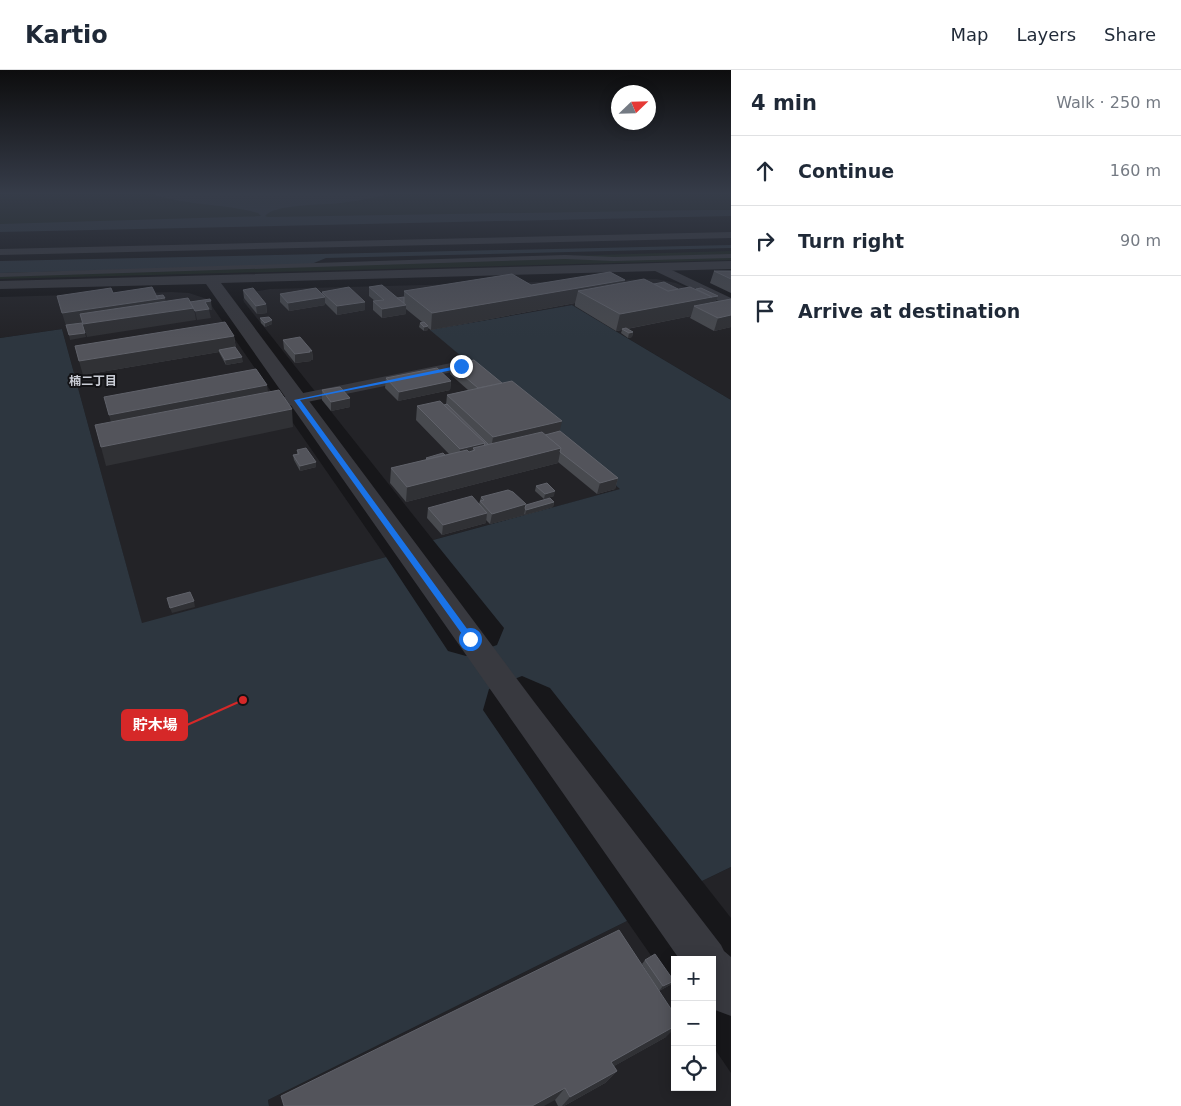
<!DOCTYPE html>
<meta charset="utf-8">
<style>
body{margin:0;font-family:"DejaVu Sans","Noto Sans JP",sans-serif;background:#f2f2f3;color:#1f2937}
.controls{position:absolute;right:15px;bottom:15px;display:grid;overflow:hidden;border-radius:0px;box-shadow:0 2px 12px #0003}
.controls button{width:45px;height:45px;display:grid;place-items:center;padding:0;border:0;border-bottom:1px solid #e0e1e3;background:#fff;color:#1f2937;font:25px sans-serif}
.compass{position:absolute;left:611px;top:15px;width:45px;height:45px;border-radius:50%;background:#fff;box-shadow:0 2px 12px #0003;rotate:67deg}
.stop{position:absolute;width:15px;height:15px;margin:-11px;border:4px solid #1a73e8;border-radius:50%;background:#fff}
.stop.end{background:#1a73e8;border-color:#fff;box-shadow:0 1px 5px #0008}
.list{margin:0;padding:0;list-style:none}
h2{display:flex;justify-content:space-between;align-items:center;height:65px;margin:0;padding:0 20px;font-size:21px}
h2 small{font-size:16px;font-weight:400;color:#747a83}
.list li{display:grid;grid-template-columns:32px 1fr auto;gap:15px;align-items:center;box-sizing:border-box;height:70px;padding:0 20px;border-top:1px solid #e0e1e3}
.list b{display:block;font-size:19px;white-space:nowrap}
.list em{font-size:16px;font-style:normal;color:#747a83}
.icon{flex:none;width:28px;height:28px;fill:none;stroke:currentColor;stroke-width:2;stroke-linecap:round;stroke-linejoin:round}
.map{position:relative;flex:none;width:731px;height:1036px;overflow:hidden}
header{display:flex;align-items:center;gap:30px;box-sizing:border-box;height:70px;padding:0 25px;background:#fff;border-bottom:1px solid #e0e1e3}
header strong{font-size:24px}
nav{display:flex;gap:28px;margin-inline-start:auto;font-size:18px}
main{display:flex}
aside{flex:1;background:#fff}
.map>svg:first-child{display:block}
.built{fill:#232327}
.green{fill:#1d251e}
.water{fill:#2d363f}
.lines{fill:none;stroke-linecap:round;stroke-linejoin:round}
.service{fill:#38393f;fill-rule:evenodd}
.minor{fill:#38393f;fill-rule:evenodd}
.tertiary{fill:#38393f;fill-rule:evenodd}
.wall{fill:#484a4f}
.shaded-wall{fill:#303135}
.building{fill:#53545b;stroke:#60626a}
.route{fill:#1a73e8}
.labels{text-anchor:middle;stroke-width:4;stroke-linejoin:round;paint-order:stroke}
.far-neighbourhood-label{font-size:12px;font-weight:bold;fill:#cacdd6;stroke:#121215}
.leader{fill:none;stroke:#d62828;stroke-width:2}
.callout-dot{fill:#d62828;stroke:#121215;stroke-width:2}
.callout{fill:#d62828;stroke:#d62828;stroke-width:2}
.callout-label{font-size:15px;text-anchor:middle;font-weight:bold;fill:#fff}
</style>
<header>
<strong>Kartio</strong>
<nav><a>Map</a><a>Layers</a><a>Share</a></nav>
</header>
<main>
<div class="map">
<svg width="731" height="1036" viewBox="0 0 731 1036">
<rect width="100%" height="100%" fill="#17171a"/>
<g class="built">
<path d="M656 209 676 213 731 239V330L572 235 431 260 621 419 433 470 244 232 243 229 252 222 270 219Z"/>
<path d="M172 222 189 223 207 229 386 487 142 554 62 259 0 268V227Z"/>
<path d="M731 797V848L702 811Z"/>
<path d="M627 851 675 920V1017H712V975L731 1003V1036H269L268 1030Z"/>
</g>
<g class="green">
<path d="M0 123H731V143L0 159Z"/>
<path d="M731 181V190L0 209V203Z"/>
</g>
<g class="water">
<path d="M149 123H391C375 128 357 131 341 133 324 135 274 134 265 146L268 147 702 140H731V146L0 162V154L261 146 258 143C222 133 184 136 149 123Z"/>
<path d="M731 175V178L326 188 309 195 0 203V191Z"/>
<path d="M572 235 731 330V797L702 811 550 618 522 606 489 619 483 640 627 851 268 1030 269 1036H0V268L62 259 142 553 386 487 448 581 466 586 497 575 504 558 433 470 620 419 430 260Z"/>
</g>
<g class="lines">
<path class="service" d="M731 184V188L614 191 565 189 0 207V203L565 185 614 187Z"/>
<g class="minor">
<path d="M731 162V168L0 185V179Z"/>
<path d="M657 193 731 228V237L653 200 651 197Z"/>
<path d="M461 291 467 293 469 296 467 299 254 343 248 342 245 338 248 334 254 333Z"/>
</g>
<path class="tertiary" d="M731 191V199L221 213 535 633 721 875 724 881 731 887V946L715 940 712 936V890H680L206 214 0 219V211Z"/>
</g>
<g class="wall">
<path d="M714 201H731V223L710 213Z"/>
<path d="M625 212 654 214 678 219 716 231H719L731 229V257L714 261 690 248 691 246 627 259 633 262 632 267 628 268 621 263 622 260 616 261 575 236V233L431 260 428 258V260L424 261 419 257 420 253 422 252 406 239V244L382 248 373 240V231H375L369 226V217L397 228 404 227V221L531 215Z"/>
<path d="M243 220 266 234 267 243 257 244 244 228Z"/>
<path d="M322 222 365 240 337 245 325 233V235L289 241 280 232V224H322Z"/>
<path d="M260 248 272 254 265 257 261 253Z"/>
<path d="M234 266 236 279 243 292 226 295 220 284 219 282 83 305Z"/>
<path d="M283 270 312 281 313 290H310L311 291 295 293 284 279Z"/>
<path d="M451 295 560 361 618 408 615 419 597 424 558 392V393L406 432 390 413 391 398 426 390V388L449 384 416 350 417 336 446 335 447 325 468 320 450 304Z"/>
<path d="M386 308 451 311 450 320 398 331 385 318Z"/>
<path d="M322 320 350 328V337L331 341 322 330Z"/>
<path d="M297 380 316 392V397L300 401 294 390 293 385 297 384Z"/>
<path d="M536 416 554 426 544 429 535 421Z"/>
<path d="M481 427 526 435 554 432 553 437 525 445 524 444V445L490 454 486 450V453L442 465 427 448 428 438 479 434Z"/>
<path d="M645 890 674 911 670 915 659 921 642 894Z"/>
<path d="M666 967 614 996 617 1001 605 1013 564 1036H558L555 1030 284 1036Z"/>
</g>
<g class="shaded-wall">
<path d="M625 210 622 225 578 221 575 233 431 260 432 243Z"/>
<path d="M718 226 715 234 710 232 707 242 694 236 691 246 616 261 620 244Z"/>
<path d="M325 227V235L289 241 288 233Z"/>
<path d="M165 228 166 232 82 253 66 256 62 243Z"/>
<path d="M211 231 212 240H209L211 248 197 250 195 241 205 232Z"/>
<path d="M365 232V240L337 245V236Z"/>
<path d="M266 234 267 243 257 244 256 236Z"/>
<path d="M406 235V244L382 248V239Z"/>
<path d="M194 238 196 250 87 267 83 254Z"/>
<path d="M731 245V257L714 261 718 248Z"/>
<path d="M272 250V254L265 257V253Z"/>
<path d="M428 256V260L424 261V257Z"/>
<path d="M633 262 632 267 628 268 629 263Z"/>
<path d="M85 263 86 267 70 270 69 265Z"/>
<path d="M234 266 236 279 219 280V282L83 305 79 291Z"/>
<path d="M312 281 313 290H310L311 291 295 293V284Z"/>
<path d="M242 287 243 292 226 295 225 290Z"/>
<path d="M451 311 450 320 398 331 399 322Z"/>
<path d="M267 315 269 329 113 360 109 345Z"/>
<path d="M350 328V337L331 341V332Z"/>
<path d="M292 339 293 357 106 396 101 377Z"/>
<path d="M562 351 558 369 490 386 493 367Z"/>
<path d="M485 373 484 377 475 380 473 378 472 391 459 394 460 379Z"/>
<path d="M561 378 558 393 406 432 407 417Z"/>
<path d="M316 392V397L300 401V396Z"/>
<path d="M618 408 615 419 597 424 600 413Z"/>
<path d="M555 421 554 426 544 429 545 424Z"/>
<path d="M554 432 553 437 525 445 526 440Z"/>
<path d="M526 434 524 445 490 454 492 444Z"/>
<path d="M487 443 486 453 442 465 443 455Z"/>
<path d="M194 531 195 537 172 543 170 538Z"/>
<path d="M674 911 670 915 659 921 663 916Z"/>
<path d="M675 956V958L666 967 600 1004 611 992Z"/>
<path d="M617 1001 605 1013 564 1036H562L570 1027Z"/>
<path d="M565 1018 555 1030 544 1036H532Z"/>
</g>
<g class="building">
<path d="M714 201H731V209Z"/>
<path d="M610 202 625 210 432 243 404 221 512 204 531 215Z"/>
<path d="M644 209 668 221 690 217 712 227 620 244 578 221Z"/>
<path d="M664 212 678 219 668 221 654 214Z"/>
<path d="M382 215 406 235 382 239 373 231 384 230 369 217Z"/>
<path d="M152 217 158 229 62 243 57 226 111 218 113 223Z"/>
<path d="M349 217 365 232 337 236 322 222Z"/>
<path d="M253 218 266 234 256 236 243 220Z"/>
<path d="M316 218 325 227 288 233 280 224Z"/>
<path d="M701 218 718 226 712 227 696 219Z"/>
<path d="M163 225 165 228 158 229 156 226Z"/>
<path d="M404 227V233L397 228Z"/>
<path d="M188 228 194 238 83 254 80 244Z"/>
<path d="M210 229 211 231 205 232 209 239 195 241 190 232Z"/>
<path d="M731 229V245L718 248 694 236Z"/>
<path d="M269 247 272 250 265 253 260 248Z"/>
<path d="M225 252 234 266 79 291 75 276Z"/>
<path d="M424 252 428 256 424 257 420 253Z"/>
<path d="M82 253 85 263 69 265 66 255Z"/>
<path d="M626 258 633 262 629 263 622 259Z"/>
<path d="M300 267 312 281H309L310 282 295 284 283 270Z"/>
<path d="M235 277 242 287 225 290 219 280Z"/>
<path d="M474 290 502 313 478 318 451 295Z"/>
<path d="M437 298 451 311 399 322 386 308Z"/>
<path d="M256 299 267 315 109 345 104 327Z"/>
<path d="M512 311 562 351 493 367 447 325Z"/>
<path d="M340 317 350 328 331 332 322 320Z"/>
<path d="M279 320 292 339 101 377 95 355Z"/>
<path d="M440 331 485 373 460 379 417 336Z"/>
<path d="M447 334 489 375 484 376 485 373 444 335Z"/>
<path d="M560 361 618 408 600 413 560 382 561 378 545 365Z"/>
<path d="M542 362 561 378 407 417 391 398 467 380 469 382 475 380 473 378Z"/>
<path d="M306 378 316 392 300 396 293 385 299 384 297 380Z"/>
<path d="M443 383 445 385 427 389 426 388Z"/>
<path d="M547 413 555 421 545 424 536 416Z"/>
<path d="M508 420 513 422 526 434 492 444 480 431 484 430 481 427Z"/>
<path d="M472 426 487 443 443 455 428 438Z"/>
<path d="M550 428 554 432 526 440 525 438 526 435Z"/>
<path d="M190 522 194 531 170 538 167 528Z"/>
<path d="M619 860 675 945V956L611 992 617 1001 570 1027 565 1018 532 1036H284L281 1026Z"/>
<path d="M655 884 674 911 663 916 645 890Z"/>
</g>
<linearGradient id="sky" x2="0" y2="1"><stop stop-color="#0d0d0e"/><stop offset="0.46" stop-color="#363c49"/><stop offset="1" stop-color="#363c49" stop-opacity="0"/></linearGradient>
<rect width="731" height="268" fill="url(#sky)"/>
<path class="route" d="M461 295 463 298 300 330 473 567V571H467L294 330Z"/>
<g class="labels">
<g class="far-neighbourhood-label">
<text x="93" y="315">楠二丁目</text>
</g>
</g>
<path class="leader" d="M243 630L187 655"/>
<circle class="callout-dot" cx="243" cy="630" r="5"/>
<rect class="callout" x="122" y="640" width="65" height="30" rx="5"/>
<g class="callout-label">
<text x="155" y="660">貯木場</text>
</g>
</svg>
<div class="controls">
<button>+</button>
<button>−</button>
<button><svg class="icon" aria-label="locate" viewBox="0 0 24 24"><circle cx="12" cy="12" r="6"/><path d="M12 2v4M12 18v4M2 12h4M18 12h4"/></svg></button>
</div>
<svg class="compass" viewBox="-18 -18 36 36"><path d="M0-13l5 13h-10z" fill="#e53935"/><path d="M0 13l5-13h-10z" fill="#747a83"/></svg>
<div class="stop" style="left:470px;top:569px"></div>
<div class="stop end" style="left:461px;top:296px"></div>
</div>
<aside>
<h2>4 min<small>Walk · 250 m</small></h2>
<ul class="list">
<li><svg class="icon" aria-label="ahead" viewBox="0 0 24 24"><path d="M12 20V5M6 11l6-6 6 6"/></svg><div><b>Continue</b></div><em>160 m</em></li>
<li><svg class="icon" aria-label="right" viewBox="0 0 24 24"><path d="M7 20v-9h11M14 6l5 5-5 5"/></svg><div><b>Turn right</b></div><em>90 m</em></li>
<li><svg class="icon" aria-label="arrive" viewBox="0 0 24 24"><path d="M6 21V4h12l-3 4 3 4H6"/></svg><div><b>Arrive at destination</b></div></li>
</ul>
</aside>
</main>
